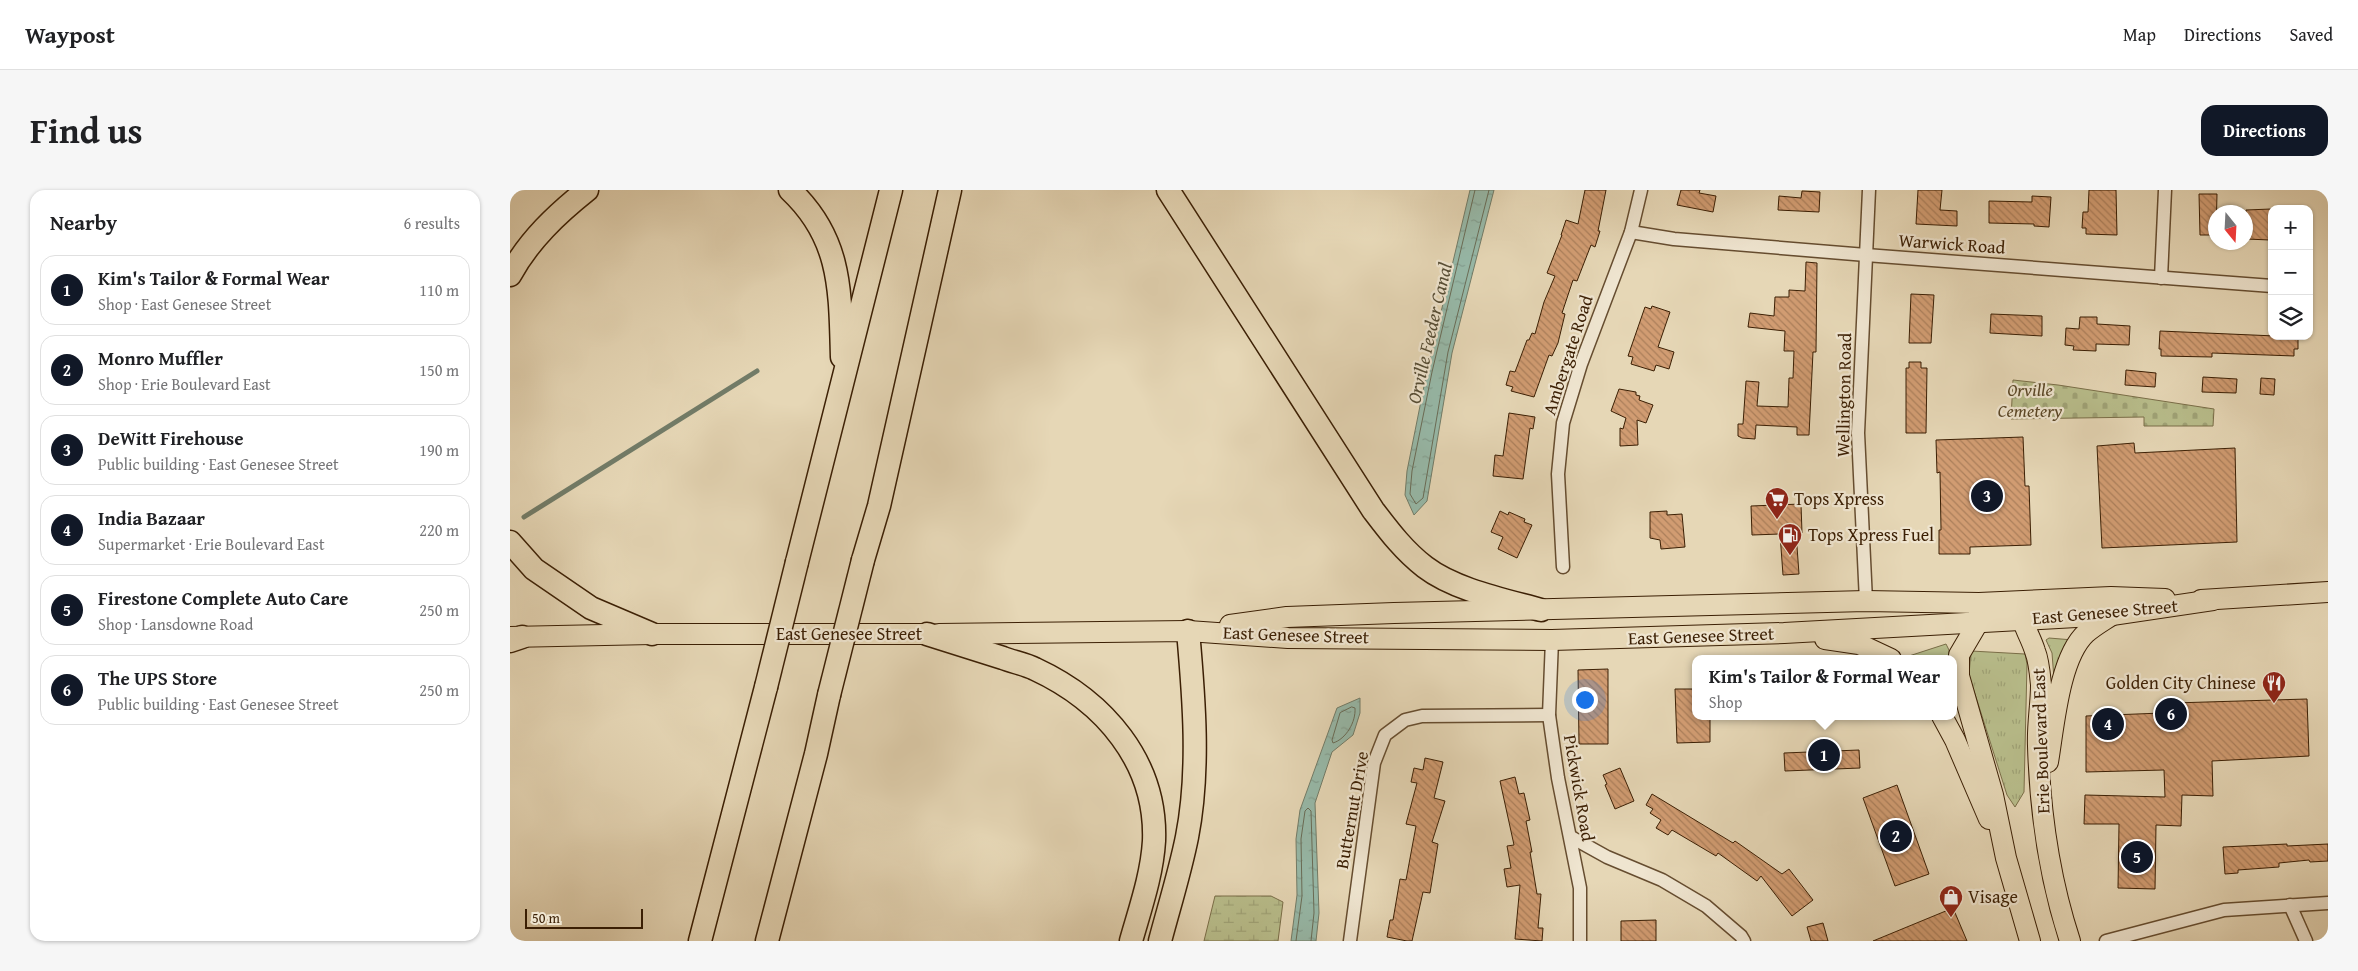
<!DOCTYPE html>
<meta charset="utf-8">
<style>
body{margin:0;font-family:"Gentium Book Plus",serif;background:#f6f6f6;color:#202124}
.controls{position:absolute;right:15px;top:15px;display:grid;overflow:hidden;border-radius:10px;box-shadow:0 1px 4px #0004}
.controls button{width:45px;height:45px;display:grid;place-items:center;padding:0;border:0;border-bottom:1px solid #e0e0e0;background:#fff;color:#202124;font:25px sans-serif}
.compass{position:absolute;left:1698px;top:15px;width:45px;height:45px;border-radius:50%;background:#fff;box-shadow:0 1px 4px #0004;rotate:162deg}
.scale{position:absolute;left:15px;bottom:12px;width:118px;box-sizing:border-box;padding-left:5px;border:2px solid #3b1f04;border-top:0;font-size:14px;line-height:18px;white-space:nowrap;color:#3b1f04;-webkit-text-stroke:4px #efe5d0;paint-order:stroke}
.you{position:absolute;left:1074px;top:509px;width:18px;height:18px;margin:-12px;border:4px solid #fff;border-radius:50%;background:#1a73e8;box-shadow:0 0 0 8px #1a73e833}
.badge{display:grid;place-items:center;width:32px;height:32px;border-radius:50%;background:#111827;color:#fff;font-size:16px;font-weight:700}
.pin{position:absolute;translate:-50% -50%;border:2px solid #fff;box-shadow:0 1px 5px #0006}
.popup{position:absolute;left:1182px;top:465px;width:265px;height:65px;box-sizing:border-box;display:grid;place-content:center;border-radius:10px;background:#fff;filter:drop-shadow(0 1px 4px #0005);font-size:16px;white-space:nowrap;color:#757577}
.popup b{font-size:19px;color:#202124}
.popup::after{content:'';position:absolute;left:50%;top:100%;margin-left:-10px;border:10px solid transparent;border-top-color:#fff}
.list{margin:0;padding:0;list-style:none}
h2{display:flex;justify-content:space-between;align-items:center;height:65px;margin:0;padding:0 20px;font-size:21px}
h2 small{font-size:16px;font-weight:400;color:#757577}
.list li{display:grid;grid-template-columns:32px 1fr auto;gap:15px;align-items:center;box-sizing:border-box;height:70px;margin:0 10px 10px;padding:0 10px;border:1px solid #e0e0e0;border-radius:15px}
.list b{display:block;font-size:19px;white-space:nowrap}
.list p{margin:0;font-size:16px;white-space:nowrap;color:#757577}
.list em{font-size:16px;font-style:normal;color:#757577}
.icon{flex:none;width:28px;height:28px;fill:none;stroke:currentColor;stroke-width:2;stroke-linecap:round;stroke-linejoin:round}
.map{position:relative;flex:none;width:1818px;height:751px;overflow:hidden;border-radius:15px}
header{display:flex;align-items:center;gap:30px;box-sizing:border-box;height:70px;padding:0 25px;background:#fff;border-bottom:1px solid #e0e0e0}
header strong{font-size:24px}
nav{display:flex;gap:28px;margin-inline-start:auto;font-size:18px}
.intro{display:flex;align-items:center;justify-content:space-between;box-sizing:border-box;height:120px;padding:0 30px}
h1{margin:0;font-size:35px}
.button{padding:12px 22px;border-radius:15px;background:#111827;color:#fff;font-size:18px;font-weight:700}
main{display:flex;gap:30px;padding:0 30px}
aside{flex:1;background:#fff;border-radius:15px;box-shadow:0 1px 4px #0004}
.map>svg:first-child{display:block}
.grass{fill:url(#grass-tufts);stroke:#7a6e48}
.wetland{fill:url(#wetland-marsh);stroke:#7a6e48}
.cemetery{fill:url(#cemetery-stones);stroke:#7a6e48}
.water{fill:url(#water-ripples);stroke:#727c68}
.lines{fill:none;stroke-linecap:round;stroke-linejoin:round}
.shore{stroke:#696c57;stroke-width:1}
.stream{stroke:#727c68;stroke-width:5}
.building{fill:url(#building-back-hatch);stroke:#3b1f04}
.minor-casing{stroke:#664d30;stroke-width:15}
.primary-casing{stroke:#3b1f04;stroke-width:22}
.trunk-casing{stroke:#3b1f04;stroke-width:22}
.motorway-casing{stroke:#3b1f04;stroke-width:25}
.minor{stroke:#efe5d0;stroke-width:12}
.primary{stroke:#e6d7b6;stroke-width:20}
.trunk{stroke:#e6d7b6;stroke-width:20}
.motorway{stroke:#e6d7b6;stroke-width:22}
.motorway-bridge-casing{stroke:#3b1f04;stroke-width:25;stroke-linecap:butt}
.motorway-bridge{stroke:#e6d7b6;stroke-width:22}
.labels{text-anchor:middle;stroke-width:4.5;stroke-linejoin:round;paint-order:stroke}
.street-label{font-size:18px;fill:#3b1f04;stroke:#efe5d0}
.park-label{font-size:18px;font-style:italic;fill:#5a4626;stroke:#efe5d0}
.poi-label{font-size:18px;fill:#3b1f04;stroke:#efe5d0;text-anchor:start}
.water-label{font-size:19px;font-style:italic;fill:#574e36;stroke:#efe5d0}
</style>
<header>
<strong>Waypost</strong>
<nav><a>Map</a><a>Directions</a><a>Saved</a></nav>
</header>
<div class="intro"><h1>Find us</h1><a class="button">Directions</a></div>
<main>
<aside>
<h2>Nearby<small>6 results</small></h2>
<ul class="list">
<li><span class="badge">1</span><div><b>Kim's Tailor &amp; Formal Wear</b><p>Shop · East Genesee Street</p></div><em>110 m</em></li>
<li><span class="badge">2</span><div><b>Monro Muffler</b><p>Shop · Erie Boulevard East</p></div><em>150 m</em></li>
<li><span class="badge">3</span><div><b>DeWitt Firehouse</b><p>Public building · East Genesee Street</p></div><em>190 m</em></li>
<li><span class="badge">4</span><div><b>India Bazaar</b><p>Supermarket · Erie Boulevard East</p></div><em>220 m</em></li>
<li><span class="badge">5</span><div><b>Firestone Complete Auto Care</b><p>Shop · Lansdowne Road</p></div><em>250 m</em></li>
<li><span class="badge">6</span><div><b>The UPS Store</b><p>Public building · East Genesee Street</p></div><em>250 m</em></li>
</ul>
</aside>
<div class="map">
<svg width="1818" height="751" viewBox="0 0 1818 751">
<defs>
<pattern id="grass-tufts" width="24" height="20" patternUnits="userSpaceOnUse" patternTransform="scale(1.25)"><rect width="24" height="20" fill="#b8bd8b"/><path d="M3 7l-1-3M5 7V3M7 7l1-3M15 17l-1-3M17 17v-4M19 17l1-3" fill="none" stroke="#9fa276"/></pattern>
<pattern id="wetland-marsh" width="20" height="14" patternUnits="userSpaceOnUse" patternTransform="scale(1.25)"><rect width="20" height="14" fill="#b8bd8b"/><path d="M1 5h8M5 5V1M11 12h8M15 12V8" fill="none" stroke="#9fa276"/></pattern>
<pattern id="cemetery-stones" width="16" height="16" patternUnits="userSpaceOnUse" patternTransform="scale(1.25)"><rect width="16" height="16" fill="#b8bd8b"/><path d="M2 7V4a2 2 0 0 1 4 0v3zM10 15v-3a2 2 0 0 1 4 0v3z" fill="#9fa276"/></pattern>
<pattern id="water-ripples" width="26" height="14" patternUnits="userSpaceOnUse" patternTransform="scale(1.25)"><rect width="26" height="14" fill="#97baaa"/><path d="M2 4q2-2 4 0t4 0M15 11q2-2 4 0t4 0" fill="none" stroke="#839f91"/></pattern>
<pattern id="building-back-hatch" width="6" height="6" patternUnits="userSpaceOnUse" patternTransform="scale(1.25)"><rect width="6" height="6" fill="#d19c72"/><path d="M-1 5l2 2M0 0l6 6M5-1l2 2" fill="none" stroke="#ab7f5b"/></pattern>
</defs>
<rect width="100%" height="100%" fill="#e6d7b6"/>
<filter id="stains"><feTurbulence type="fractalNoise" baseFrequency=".004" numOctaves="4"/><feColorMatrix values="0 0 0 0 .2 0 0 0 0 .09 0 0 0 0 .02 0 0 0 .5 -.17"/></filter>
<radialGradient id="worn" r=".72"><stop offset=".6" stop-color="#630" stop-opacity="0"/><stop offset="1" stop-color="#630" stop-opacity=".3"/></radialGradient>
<g class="grass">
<path d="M1539 448 1563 450 1544 489 1542 463 1536 450Z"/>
<path d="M1436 454 1439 460V469H1402L1399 466Z"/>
<path d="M1461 461 1515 464 1517 474 1514 602 1505 617 1497 605 1459 485Z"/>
</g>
<path class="wetland" d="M705 706H761L773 712 768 751H694Z"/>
<path class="cemetery" d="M1503 190 1548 195 1704 219 1703 236H1634V227L1501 229Z"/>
<g class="water">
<path d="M960 0H984L942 163 917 311 904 325 895 305 897 281 917 181Z"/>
<path d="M850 508V523L843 545 822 562 805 613 809 723 806 751H781L787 705 786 649 790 620 827 518Z"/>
</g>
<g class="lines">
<g class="shore">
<path d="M965 0 922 182 902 281 900 304 906 314 913 308 938 162 979 0"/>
<path d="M842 517 845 518C846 532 836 549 823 553L822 550 830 523Z"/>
<path d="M786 751 792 706 791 649 795 621 798 618 801 621 804 723 801 751"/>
</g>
<path class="stream" d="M14 327 247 181"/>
</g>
<g class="building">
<path d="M1075 0H1096L1088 41H1090L1085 57 1081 55 1067 91 1063 90 1052 123 1055 124 1048 153 1042 166 1039 165 1024 207 1001 201 1003 197 996 195 1000 181 1005 182 1017 150H1019L1022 143 1025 144 1034 112 1045 86 1037 83 1052 45H1051L1056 30 1068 34Z"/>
<path d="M1171 0H1190L1189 3 1206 6 1203 22 1167 15Z"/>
<path d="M1408 0H1432L1430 20 1447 21V36L1406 34Z"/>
<path d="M1579 0H1606L1607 45 1576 44V38H1572L1573 22H1578Z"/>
<path d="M1292 1 1310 2 1309 22 1268 20 1269 6 1291 8Z"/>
<path d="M1689 4H1707L1706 45H1690Z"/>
<path d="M1522 6 1541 7 1539 37 1524 36V34L1479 33V11L1522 12Z"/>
<path d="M1761 19 1760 50 1736 49V20Z"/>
<path d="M1296 72 1307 73 1306 162H1303L1299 245H1287V237L1246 235 1245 249 1232 248 1228 246V234H1233L1236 191 1249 192 1247 216 1278 217 1279 188H1283L1284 161H1274L1275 141 1238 137 1240 123 1264 126 1265 107H1279V100L1295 101Z"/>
<path d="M1401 104 1424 105 1421 153H1399Z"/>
<path d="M1142 116 1160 122 1148 157 1164 162 1159 179 1146 175 1144 181 1121 174 1123 167 1118 166 1135 117 1141 119Z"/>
<path d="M1481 124 1532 126V146L1480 143Z"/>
<path d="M1570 127H1587V134L1620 136 1619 155 1586 154V161L1563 160 1564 156 1555 155 1556 138 1569 139Z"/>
<path d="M1650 141 1788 147V159H1784V166L1702 163V167L1651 166V159H1649Z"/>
<path d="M1399 172H1411V178H1417L1416 243H1396V178H1399Z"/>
<path d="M1616 180 1646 183 1645 197 1615 195Z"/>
<path d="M1693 187 1727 189 1726 203 1692 202Z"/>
<path d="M1751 188 1765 189 1764 205 1750 204Z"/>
<path d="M1109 199 1126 202V205L1130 206 1129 210 1143 215 1136 233 1127 230 1128 255 1110 256V238L1113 239 1116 228 1101 221Z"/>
<path d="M999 223 1025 227 1023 239 1020 238 1013 289 983 286 985 265 993 266Z"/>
<path d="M1513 247 1515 296H1519L1521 355 1460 357V364H1429V340H1431L1430 282 1427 283 1426 250Z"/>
<path d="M1624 253 1625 263 1725 258 1727 352 1592 358 1587 256Z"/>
<path d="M1291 314 1292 343H1286L1289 384 1273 385 1270 344 1242 345 1241 316Z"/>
<path d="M990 321 998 325 999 322 1015 329 1014 332 1022 335 1007 368 988 359 993 347 981 342Z"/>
<path d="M1157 321V325L1172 324 1175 357 1151 359 1150 350 1140 348V322Z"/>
<path d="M1098 479V554H1069L1068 480Z"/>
<path d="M1165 499H1185V526H1200V552L1167 553Z"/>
<path d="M1797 509 1799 566 1702 571 1703 606 1672 605 1671 636 1646 635 1645 699 1608 698 1609 634H1574L1575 605 1655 607 1654 580 1576 582V526L1652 523V521L1659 520 1663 513Z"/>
<path d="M1349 560 1350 578 1275 581 1274 563Z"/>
<path d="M915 568 933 572 924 608 935 611 922 652 928 654 920 703 913 702 902 751H897L877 747 880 730H883L890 689 896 690 906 636 896 634 907 593 901 592 904 578 913 580Z"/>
<path d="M1110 578 1124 611 1105 619 1095 595 1097 594 1093 585Z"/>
<path d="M1005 587 1009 604 1014 603 1020 630 1016 631 1022 662H1020L1027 704H1031L1028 738H1033L1032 751 1005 749 1010 695 997 697 994 679 1001 678 997 656 1004 655 990 591Z"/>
<path d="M1387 595 1419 684 1385 696 1353 608Z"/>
<path d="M1142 604 1223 653 1225 651 1272 684 1279 679 1303 710 1282 726 1251 686 1247 691 1208 663 1206 666 1162 640 1158 645 1146 638 1151 630 1140 623 1143 619 1136 615Z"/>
<path d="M1777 654V656L1818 654V671L1800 672 1799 670 1769 673V677L1728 680V683L1715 684 1713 657Z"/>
<path d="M1443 718 1457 751H1363Z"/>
<path d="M1146 730V751H1111V731Z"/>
<path d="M1313 733 1318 751H1301L1297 737Z"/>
</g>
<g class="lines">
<g class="minor-casing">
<g id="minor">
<path d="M1121 42 1164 49 1356 65 1762 96"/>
<path d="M1651 88 1655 0"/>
<path d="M1053 377 1048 284 1053 233 1071 174 1121 42 1131 0"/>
<path d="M1356 411 1348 243 1359 0"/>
<path d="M1042 450 1039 525 1048 588 1070 698V751"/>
<path d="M1061 647 1097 667 1152 690 1196 716 1231 746 1234 751"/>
<path d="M1780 715 1796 751"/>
<path d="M840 751 864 573 875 545 895 530 912 526 1039 525"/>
<path d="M1596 751 1714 720 1818 713"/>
</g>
</g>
<g class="primary-casing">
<g id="primary">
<path d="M1691 410 1818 402"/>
<path d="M1511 418C1512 436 1520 445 1525 461 1529 471 1530 484 1531 495 1531 515 1527 535 1528 556 1530 623 1539 687 1560 751"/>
<path d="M1469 420V431L1449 465V486L1483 605 1496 668 1520 751"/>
<path d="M720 435 777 427 884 423 1356 411 1469 413 1601 407 1655 409"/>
<path d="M429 444 678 441 778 448 1042 450 1274 443 1602 425 1703 410"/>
<path d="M1315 449 1349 454 1381 469"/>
<path d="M1432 526 1445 550 1479 629"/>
<path d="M1538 572C1544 537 1549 468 1576 443 1584 436 1593 431 1602 425"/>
</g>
</g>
<g class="trunk-casing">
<path id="trunk" d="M0 447 142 444H417"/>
</g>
<g class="motorway-casing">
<g id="motorway">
<path d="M280 0C332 49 330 101 332 167"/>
<path d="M658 0 863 320C879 341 894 361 915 377 945 400 995 410 1031 420"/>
<path d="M0 85C19 50 47 24 77 0"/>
<path d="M0 352 24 379 81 418 142 444"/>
<path d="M353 370 369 316 440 0"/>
<path d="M287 372 381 0"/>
<path d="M417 444C442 452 468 460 493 468 503 472 515 474 525 479 594 511 647 572 644 651 642 685 630 719 621 751"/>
<path d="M0 451 12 447"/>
<path d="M190 751 256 497"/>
<path d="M257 751 306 564 319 505"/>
<path d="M650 751C659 717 670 682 677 647 690 581 684 508 678 441"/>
</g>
</g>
<use href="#minor" class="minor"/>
<use href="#primary" class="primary"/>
<use href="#trunk" class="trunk"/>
<use href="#motorway" class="motorway"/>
<g class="motorway-bridge-casing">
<g id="motorway-bridge">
<path d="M256 497 287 372"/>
<path d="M319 505 353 370"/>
</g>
</g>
<use href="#motorway-bridge" class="motorway-bridge"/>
</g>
<defs>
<g id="supermarket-pin" transform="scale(1.25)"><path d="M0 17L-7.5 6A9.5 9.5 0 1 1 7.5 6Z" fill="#8f2418" stroke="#efe5d0"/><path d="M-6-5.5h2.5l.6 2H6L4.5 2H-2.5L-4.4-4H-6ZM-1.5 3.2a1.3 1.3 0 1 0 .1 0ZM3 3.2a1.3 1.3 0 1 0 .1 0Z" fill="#fff"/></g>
<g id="fuel-pin" transform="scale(1.25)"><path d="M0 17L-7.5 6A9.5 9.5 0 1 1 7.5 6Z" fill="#8f2418" stroke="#efe5d0"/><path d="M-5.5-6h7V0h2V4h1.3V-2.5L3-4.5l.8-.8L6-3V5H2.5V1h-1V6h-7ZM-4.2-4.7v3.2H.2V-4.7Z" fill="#fff"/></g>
<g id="restaurant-pin" transform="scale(1.25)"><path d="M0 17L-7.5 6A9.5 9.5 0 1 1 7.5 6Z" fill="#8f2418" stroke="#efe5d0"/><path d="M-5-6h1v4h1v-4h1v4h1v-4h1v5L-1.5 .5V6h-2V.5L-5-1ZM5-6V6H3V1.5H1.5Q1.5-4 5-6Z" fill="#fff"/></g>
<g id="shop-pin" transform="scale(1.25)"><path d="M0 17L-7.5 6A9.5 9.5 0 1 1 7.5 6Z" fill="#8f2418" stroke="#efe5d0"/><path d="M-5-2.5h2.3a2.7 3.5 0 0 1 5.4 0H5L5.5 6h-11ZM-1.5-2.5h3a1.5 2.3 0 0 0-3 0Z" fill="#fff"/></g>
</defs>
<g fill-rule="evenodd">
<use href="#supermarket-pin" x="1267" y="309"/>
<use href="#fuel-pin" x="1280" y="345"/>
<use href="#restaurant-pin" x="1764" y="493"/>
<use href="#shop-pin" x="1441" y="707"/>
</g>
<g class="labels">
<g class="street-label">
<text transform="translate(1442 54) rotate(4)" y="6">Warwick Road</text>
<text transform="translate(1058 165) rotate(-72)" y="6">Ambergate Road</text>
<text transform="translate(1334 205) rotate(-89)" y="6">Wellington Road</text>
<text transform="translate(1595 422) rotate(-5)" y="6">East Genesee Street</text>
<text x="339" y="450">East Genesee Street</text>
<text transform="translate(786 445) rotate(2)" y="6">East Genesee Street</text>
<text transform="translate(1191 446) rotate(-2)" y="6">East Genesee Street</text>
<text transform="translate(1531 551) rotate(-92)" y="6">Erie Boulevard East</text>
<text transform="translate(1069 598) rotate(80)" y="6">Pickwick Road</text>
<text transform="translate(842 620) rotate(-80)" y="6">Butternut Drive</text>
</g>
<g class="park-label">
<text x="1520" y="206">Orville<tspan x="1520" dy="21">Cemetery</tspan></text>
</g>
<g class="poi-label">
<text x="1284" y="315">Tops Xpress</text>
<text x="1298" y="351">Tops Xpress Fuel</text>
<text x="1746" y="499" text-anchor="end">Golden City Chinese</text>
<text x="1458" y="713">Visage</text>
</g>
<g class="water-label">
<text transform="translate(919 143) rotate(-77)" y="7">Orville Feeder Canal</text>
</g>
</g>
<rect width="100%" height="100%" filter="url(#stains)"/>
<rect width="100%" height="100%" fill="url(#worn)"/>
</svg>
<div class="controls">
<button>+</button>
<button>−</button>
<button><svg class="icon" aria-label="layers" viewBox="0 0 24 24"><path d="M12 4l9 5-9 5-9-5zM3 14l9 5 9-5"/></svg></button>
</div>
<svg class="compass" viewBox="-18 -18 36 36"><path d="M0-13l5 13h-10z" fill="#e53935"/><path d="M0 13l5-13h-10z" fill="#757577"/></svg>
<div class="scale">50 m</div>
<div class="you"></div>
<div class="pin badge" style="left:1314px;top:565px">1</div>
<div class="popup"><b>Kim's Tailor &amp; Formal Wear</b>Shop</div>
<div class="pin badge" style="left:1386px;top:646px">2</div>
<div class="pin badge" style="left:1477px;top:306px">3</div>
<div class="pin badge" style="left:1598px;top:534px">4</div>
<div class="pin badge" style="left:1627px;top:667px">5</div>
<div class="pin badge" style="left:1661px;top:524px">6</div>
</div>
</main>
